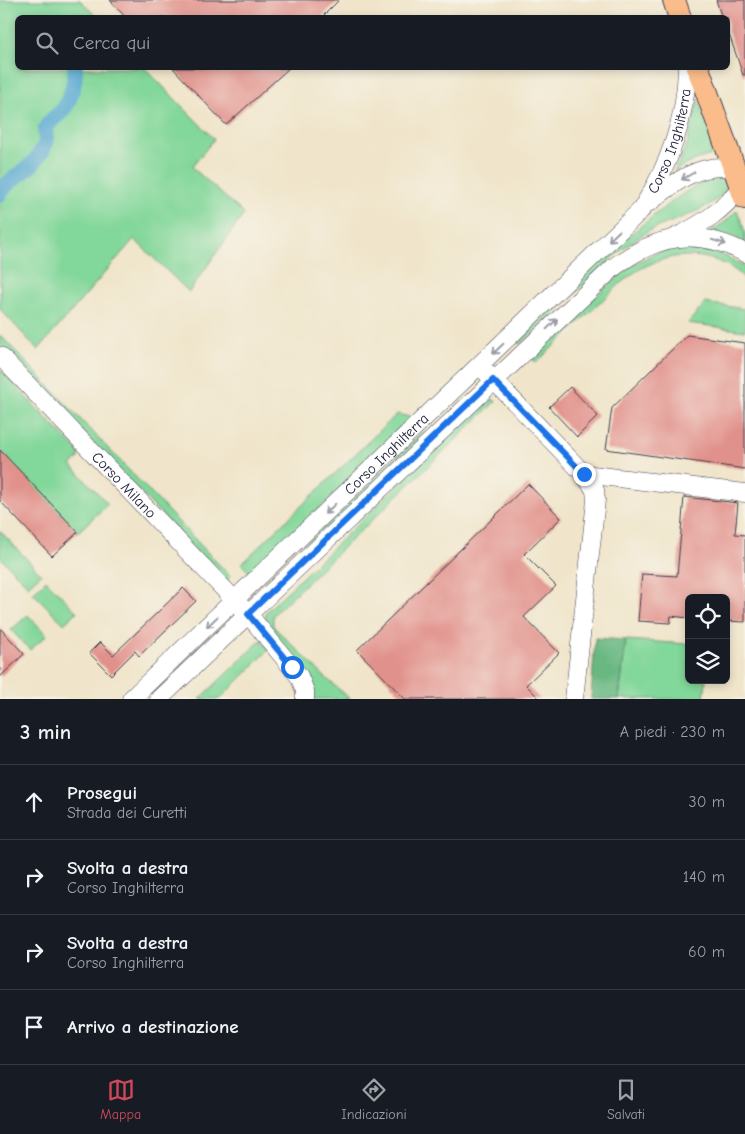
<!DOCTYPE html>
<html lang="it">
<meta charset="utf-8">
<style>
body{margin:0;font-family:"Comic Neue",sans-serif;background:#242831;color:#f1f3f6}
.controls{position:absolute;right:15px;bottom:15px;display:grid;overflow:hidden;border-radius:8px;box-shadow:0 2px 8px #0003}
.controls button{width:45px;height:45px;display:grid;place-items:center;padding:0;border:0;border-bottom:1px solid #363941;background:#171b24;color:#f1f3f6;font:25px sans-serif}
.stop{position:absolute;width:15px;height:15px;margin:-11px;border:4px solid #1a73e8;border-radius:50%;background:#fff}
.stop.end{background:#1a73e8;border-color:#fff;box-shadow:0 1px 5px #0008}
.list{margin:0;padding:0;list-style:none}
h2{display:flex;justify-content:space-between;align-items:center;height:65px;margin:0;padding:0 20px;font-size:21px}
h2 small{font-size:16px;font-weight:400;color:#9ea1a6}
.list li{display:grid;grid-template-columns:32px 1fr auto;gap:15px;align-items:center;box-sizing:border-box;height:75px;padding:0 20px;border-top:1px solid #363941}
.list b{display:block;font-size:19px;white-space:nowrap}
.list p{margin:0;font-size:16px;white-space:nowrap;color:#9ea1a6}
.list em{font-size:16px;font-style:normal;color:#9ea1a6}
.icon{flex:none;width:28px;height:28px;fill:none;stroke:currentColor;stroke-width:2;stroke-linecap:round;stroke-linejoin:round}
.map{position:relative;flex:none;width:745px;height:699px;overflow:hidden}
.search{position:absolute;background:#171b24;box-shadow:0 2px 8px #0003;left:15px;right:15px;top:15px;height:55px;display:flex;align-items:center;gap:12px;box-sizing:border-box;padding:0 18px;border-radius:8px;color:#9ea1a6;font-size:19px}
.sheet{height:365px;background:#171b24}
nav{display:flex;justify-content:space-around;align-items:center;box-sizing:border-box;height:70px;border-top:1px solid #363941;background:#171b24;font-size:14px;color:#9ea1a6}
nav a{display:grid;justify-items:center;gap:2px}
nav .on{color:#d1495b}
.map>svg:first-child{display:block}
.green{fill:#82d79a;stroke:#527c6a}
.forest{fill:#69b882;stroke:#466d5e}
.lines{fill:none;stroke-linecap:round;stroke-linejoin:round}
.canal{stroke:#54a8d0;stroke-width:16}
.building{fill:#e1918b}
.minor-casing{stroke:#413f50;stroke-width:19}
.major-casing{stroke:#413f50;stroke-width:24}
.minor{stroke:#fff;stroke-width:18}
.major{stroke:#f9bc8a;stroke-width:22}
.oneway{stroke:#9c9ca7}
.route{stroke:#1a73e8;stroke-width:6}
.labels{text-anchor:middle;stroke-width:4;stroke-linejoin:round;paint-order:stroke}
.street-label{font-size:15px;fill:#22223b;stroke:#f7f3e8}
</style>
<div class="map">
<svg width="745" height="699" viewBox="0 0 745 699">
<rect width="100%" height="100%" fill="#f7f3e8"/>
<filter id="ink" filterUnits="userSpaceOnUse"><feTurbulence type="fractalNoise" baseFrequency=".02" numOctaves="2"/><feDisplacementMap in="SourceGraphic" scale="10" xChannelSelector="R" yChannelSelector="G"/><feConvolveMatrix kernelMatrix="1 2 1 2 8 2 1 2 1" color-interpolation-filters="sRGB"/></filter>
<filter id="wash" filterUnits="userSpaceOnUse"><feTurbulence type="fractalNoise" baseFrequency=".0096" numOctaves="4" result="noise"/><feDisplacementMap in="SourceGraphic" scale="20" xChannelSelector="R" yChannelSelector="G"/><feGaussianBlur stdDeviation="1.12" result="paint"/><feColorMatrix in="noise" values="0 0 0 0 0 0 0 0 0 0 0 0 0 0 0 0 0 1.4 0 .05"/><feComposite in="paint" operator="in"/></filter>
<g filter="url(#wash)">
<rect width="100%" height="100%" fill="#f0e5ca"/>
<g class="green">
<path d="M0 0H80L97 17 18 18V68H145L214 139 192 167 244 214 189 292 134 239 38 350 0 309Z"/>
<path d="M698 99 718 154C701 157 688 162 674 172L687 144Z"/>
<path d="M713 179H720L727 183C727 207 663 222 645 233 624 246 607 263 589 280 566 301 544 322 522 343H517L518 339C564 296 608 251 657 213 675 199 691 186 713 179Z"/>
<path d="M737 210 745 232V243L734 237 711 231 725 222Z"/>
<path d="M683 247C707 248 725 254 745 267V279C721 253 679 250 648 265 638 269 630 276 622 282L536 363 531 358 603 290 630 267 654 253Z"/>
<path d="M705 303 745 309V331L688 323Z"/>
<path d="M0 335 231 577 226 582 0 345Z"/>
<path d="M0 370 78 451 79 458 71 465 108 504 78 532 0 450Z"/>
<path d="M491 399 496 401 273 615V626L326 678 350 699H310L265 622 266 612 486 401Z"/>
<path d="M397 414 414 418 251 574 241 564Z"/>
<path d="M423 431 426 434 268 585 265 582Z"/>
<path d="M0 531 41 574 28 586 0 557Z"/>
<path d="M46 580 77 612 64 624 33 593Z"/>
<path d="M28 615 47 635 30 650 11 630Z"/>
<path d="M261 640 269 650 220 699H200Z"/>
<path d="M626 640 689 644V680H706L704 699H619Z"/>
</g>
<path class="forest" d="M595 638 626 640 619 699H591Z"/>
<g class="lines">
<path class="canal" d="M0 194C7 180 23 174 33 163 38 158 43 149 46 143 47 138 44 133 46 128 49 121 53 119 59 114 71 103 75 83 75 68"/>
</g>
<g id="blocks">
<g class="building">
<path d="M110 0H339L321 18H126Z"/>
<path d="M716 0H745V75H743L728 31V18H722Z"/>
<path d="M173 68H289L226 125Z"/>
<path d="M687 335 745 343V469L606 449 612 408Z"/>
<path d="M570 387 598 416 577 437 549 407Z"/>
<path d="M0 450 78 532 52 556 0 501Z"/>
<path d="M528 484 561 518 524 554 556 586 524 617 559 653 526 685 540 699H405L357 650Z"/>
<path d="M684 497 738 503 735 534 745 535V622L726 621V598H689V618L671 616 670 623 638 621 642 574 677 576Z"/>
<path d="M183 588 196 601 139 656 135 651 111 675 89 653 100 642 113 655Z"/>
<path d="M0 628 24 654 0 677Z"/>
</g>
</g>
</g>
<g filter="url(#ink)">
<use href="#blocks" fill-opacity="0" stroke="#413f50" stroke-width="1"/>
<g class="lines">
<g class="minor-casing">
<g id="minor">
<path d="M650 202C675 182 700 162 734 168"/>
<path d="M676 237C704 223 722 211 741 187"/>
<path id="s1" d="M0 356 248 614 299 676 305 691V699"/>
<path d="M486 372 584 474 595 490 596 500 574 699"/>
<path d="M584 474 745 493"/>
<path id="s2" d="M131 699 641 210C668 168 686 119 687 68"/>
<path d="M159 699 614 267C657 235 696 227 745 253"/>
</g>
</g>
<g class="major-casing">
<g id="major">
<path d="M674 0 680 18"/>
<path d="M698 68 745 198"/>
</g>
</g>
<use href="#minor" class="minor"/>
<use href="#major" class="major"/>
</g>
<defs><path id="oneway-shaft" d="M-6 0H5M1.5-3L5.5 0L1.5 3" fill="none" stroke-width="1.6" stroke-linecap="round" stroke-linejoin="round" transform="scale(1.25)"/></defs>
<g class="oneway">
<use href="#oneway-shaft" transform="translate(688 176) rotate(150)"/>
<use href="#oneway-shaft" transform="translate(614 236) rotate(136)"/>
<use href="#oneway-shaft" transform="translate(719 242) rotate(17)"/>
<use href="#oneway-shaft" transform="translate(552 324) rotate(-44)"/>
<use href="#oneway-shaft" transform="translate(498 349) rotate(136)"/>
<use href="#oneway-shaft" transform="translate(330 509) rotate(136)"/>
<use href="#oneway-shaft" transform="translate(212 622) rotate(136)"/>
</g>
</g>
<g class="lines" filter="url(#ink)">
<path class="route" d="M292 667 248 614 493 380 584 474"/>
</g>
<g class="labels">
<g class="street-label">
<text dy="5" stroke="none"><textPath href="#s2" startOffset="782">Corso Inghilterra</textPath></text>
<text dy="5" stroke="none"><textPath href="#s2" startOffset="354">Corso Inghilterra</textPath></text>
<text dy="5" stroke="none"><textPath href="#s1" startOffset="179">Corso Milano</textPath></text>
</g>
</g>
</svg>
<div class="controls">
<button><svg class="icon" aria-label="locate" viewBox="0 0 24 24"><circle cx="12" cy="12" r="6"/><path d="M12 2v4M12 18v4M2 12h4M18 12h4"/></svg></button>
<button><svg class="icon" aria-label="layers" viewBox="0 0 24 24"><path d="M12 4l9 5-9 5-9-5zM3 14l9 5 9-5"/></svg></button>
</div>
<div class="stop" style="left:292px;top:667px"></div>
<div class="stop end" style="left:584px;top:474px"></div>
<div class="search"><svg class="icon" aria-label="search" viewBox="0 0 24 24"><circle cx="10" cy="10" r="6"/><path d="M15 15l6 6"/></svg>Cerca qui</div>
</div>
<section class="sheet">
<h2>3 min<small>A piedi · 230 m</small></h2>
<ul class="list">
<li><svg class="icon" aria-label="ahead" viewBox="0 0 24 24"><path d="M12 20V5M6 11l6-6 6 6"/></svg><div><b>Prosegui</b><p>Strada dei Curetti</p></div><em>30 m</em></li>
<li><svg class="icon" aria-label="right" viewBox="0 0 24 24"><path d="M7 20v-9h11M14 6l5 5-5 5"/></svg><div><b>Svolta a destra</b><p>Corso Inghilterra</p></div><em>140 m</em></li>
<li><svg class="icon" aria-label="right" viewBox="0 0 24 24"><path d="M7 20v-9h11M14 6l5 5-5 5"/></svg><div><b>Svolta a destra</b><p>Corso Inghilterra</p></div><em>60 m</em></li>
<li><svg class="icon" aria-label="arrive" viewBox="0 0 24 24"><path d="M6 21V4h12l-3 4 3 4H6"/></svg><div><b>Arrivo a destinazione</b></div></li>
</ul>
</section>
<nav>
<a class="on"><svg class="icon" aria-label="map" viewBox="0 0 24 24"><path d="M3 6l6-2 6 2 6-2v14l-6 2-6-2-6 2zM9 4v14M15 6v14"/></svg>Mappa</a>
<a><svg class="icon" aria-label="directions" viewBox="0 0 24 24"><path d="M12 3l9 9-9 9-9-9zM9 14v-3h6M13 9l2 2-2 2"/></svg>Indicazioni</a>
<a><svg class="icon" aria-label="saved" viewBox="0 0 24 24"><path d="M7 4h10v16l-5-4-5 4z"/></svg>Salvati</a>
</nav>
